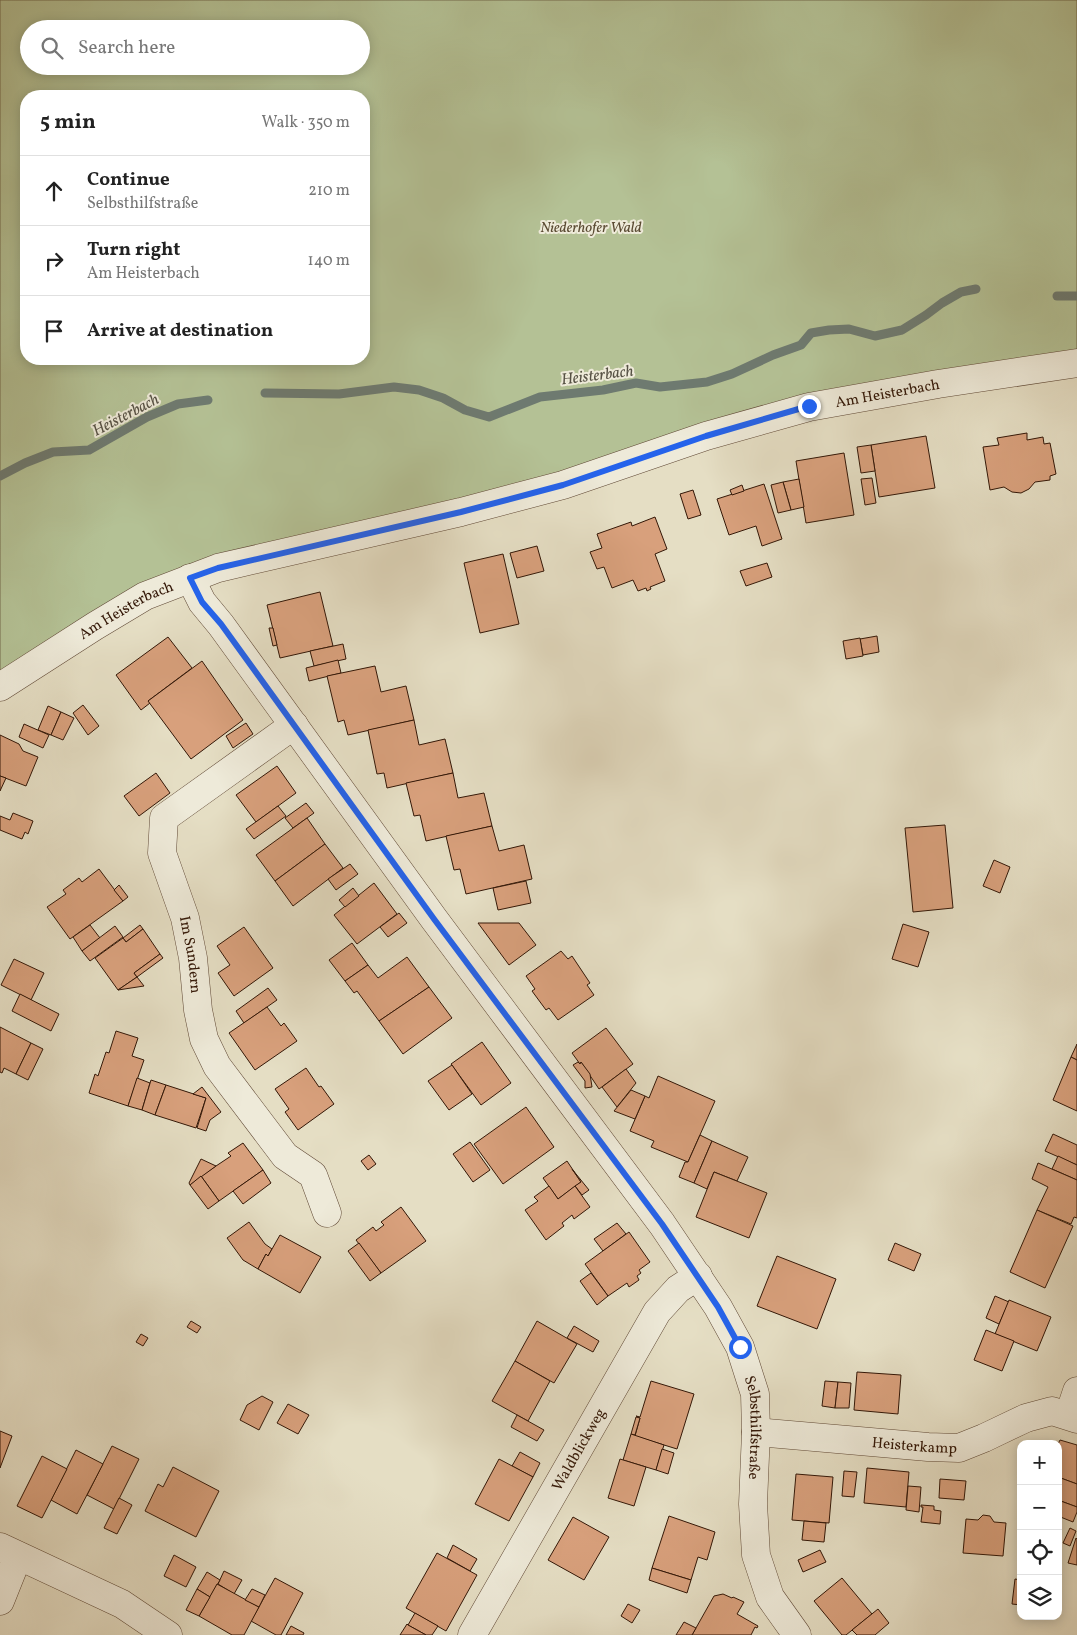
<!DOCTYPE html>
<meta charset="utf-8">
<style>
body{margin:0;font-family:Vollkorn,serif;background:#f6f6f6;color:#222}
.controls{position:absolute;right:15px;bottom:15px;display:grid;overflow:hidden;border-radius:10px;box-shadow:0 2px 12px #0003}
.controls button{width:45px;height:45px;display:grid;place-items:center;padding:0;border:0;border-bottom:1px solid #e0e0e0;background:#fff;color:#222;font:25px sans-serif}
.stop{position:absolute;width:15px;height:15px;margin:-11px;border:4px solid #2563eb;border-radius:50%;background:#fff}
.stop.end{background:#2563eb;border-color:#fff;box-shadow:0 1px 5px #0008}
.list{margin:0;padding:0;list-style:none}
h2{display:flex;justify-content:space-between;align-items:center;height:65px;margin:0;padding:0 20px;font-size:21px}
h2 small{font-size:16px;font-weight:400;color:#767676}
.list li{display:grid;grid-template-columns:32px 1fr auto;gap:15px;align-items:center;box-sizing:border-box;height:70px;padding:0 20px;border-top:1px solid #e0e0e0}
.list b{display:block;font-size:19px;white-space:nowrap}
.list p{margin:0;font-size:16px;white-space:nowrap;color:#767676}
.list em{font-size:16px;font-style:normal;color:#767676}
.icon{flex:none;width:28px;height:28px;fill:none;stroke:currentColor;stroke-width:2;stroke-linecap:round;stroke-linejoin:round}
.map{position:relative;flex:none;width:1077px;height:1635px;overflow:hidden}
.search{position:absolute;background:#fff;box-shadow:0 2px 12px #0003;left:20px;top:20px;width:350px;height:55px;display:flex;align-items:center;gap:12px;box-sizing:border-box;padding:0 18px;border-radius:28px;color:#767676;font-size:19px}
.panel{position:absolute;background:#fff;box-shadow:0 2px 12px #0003;left:20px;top:90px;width:350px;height:275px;border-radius:20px}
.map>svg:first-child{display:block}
.green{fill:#b4c195;stroke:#746c4e;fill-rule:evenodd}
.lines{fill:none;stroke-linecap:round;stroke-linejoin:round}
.stream{stroke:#6e7a70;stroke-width:9}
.building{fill:#d8a07c;stroke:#331707}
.minor-casing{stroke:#604936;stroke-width:29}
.minor{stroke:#eeead9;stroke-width:28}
.route{stroke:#2563eb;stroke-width:6}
.labels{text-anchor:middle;stroke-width:4;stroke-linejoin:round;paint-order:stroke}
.park-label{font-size:15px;font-style:italic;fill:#5a4a32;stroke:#eeead9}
.street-label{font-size:15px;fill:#331707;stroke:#eeead9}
.water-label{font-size:16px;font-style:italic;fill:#565144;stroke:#eeead9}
</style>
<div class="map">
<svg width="1077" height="1635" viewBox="0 0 1077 1635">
<rect width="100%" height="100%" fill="#e5dec4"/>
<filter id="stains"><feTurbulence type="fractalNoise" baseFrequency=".004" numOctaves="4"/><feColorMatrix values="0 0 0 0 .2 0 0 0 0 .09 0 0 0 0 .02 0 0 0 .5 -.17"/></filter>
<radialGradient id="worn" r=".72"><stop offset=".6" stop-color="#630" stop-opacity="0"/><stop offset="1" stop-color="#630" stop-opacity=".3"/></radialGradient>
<path class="green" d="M0 0H1077V355L521 487 201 560 0 674ZM29 29H361V66H29ZM26 96H364V359H26Z"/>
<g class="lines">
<g class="stream">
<path d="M1057 296H1077"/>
<path d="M265 393 339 394 394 387 419 390 443 398 465 410 489 417 540 397 603 390 636 383 660 387 707 382 732 374 773 355 801 345 811 333 829 330 849 329 875 336 902 330 926 315 942 303 961 292 976 289"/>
<path d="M0 476 25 463 53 452 89 450 147 417 178 404 208 400"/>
</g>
</g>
<g class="building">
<path d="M1027 433V440L1043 437 1044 444 1050 443 1056 474 1050 476V480L1035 482 1029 489 1021 493 1012 492 1004 487 990 490 983 447 999 445 997 438Z"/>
<path d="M926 436 935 488 879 497 871 445Z"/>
<path d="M871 445 875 471 861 473 857 447Z"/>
<path d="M844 453 854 515 806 523 796 461Z"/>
<path d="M872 478 876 503 865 505 861 479Z"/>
<path d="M799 479 804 507 791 510 783 482Z"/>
<path d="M783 482 791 510 778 513 771 485Z"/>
<path d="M764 484 782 539 762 546 756 526 729 535 717 499Z"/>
<path d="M742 485 744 491 732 495 730 490Z"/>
<path d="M693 490 701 515 688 519 680 494Z"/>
<path d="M655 517 667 549 655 554 665 581 650 587 651 589 647 591 646 588 638 591 633 580 612 588 604 567 597 569 590 552 602 548 597 534 631 522 632 526Z"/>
<path d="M537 546 544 571 517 578 510 553Z"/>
<path d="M503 554 519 624 480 633 464 563Z"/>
<path d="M767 563 772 577 746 586 740 571Z"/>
<path d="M320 592 333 646 280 658 267 605Z"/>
<path d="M269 628H273L277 645 273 646Z"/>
<path d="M877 636 879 652 863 655 860 639Z"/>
<path d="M168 637 192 668 148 701 150 703 141 710 116 675Z"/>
<path d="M860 638 863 656 846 659 843 641Z"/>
<path d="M343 644 346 659 314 666 310 651Z"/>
<path d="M338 660 341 673 309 681 306 668Z"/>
<path d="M202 661 243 720 191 759 148 701Z"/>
<path d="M375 666 381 692 406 686 414 720 348 735 344 720 338 722 327 676Z"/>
<path d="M83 705 99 726 88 735 73 713Z"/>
<path d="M48 706 61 712 51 735 38 730Z"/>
<path d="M61 712 74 718 63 740 51 735Z"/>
<path d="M414 720 419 745 445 739 453 773 387 788 384 773 377 774 368 730Z"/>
<path d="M246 723 253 734 233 748 226 736Z"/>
<path d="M24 724 49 735 43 748 19 737Z"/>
<path d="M0 735 19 744 23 751 38 757 26 786 0 776Z"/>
<path d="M277 766 296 793 256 822 236 795Z"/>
<path d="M156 773 170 793 139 816 124 796Z"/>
<path d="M453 773 458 798 484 793 492 826 426 841 420 815 414 816 406 783Z"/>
<path d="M0 776 6 778 0 791Z"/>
<path d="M306 803 314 813 293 828 285 818Z"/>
<path d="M278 806 286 816 254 839 246 829Z"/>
<path d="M13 813 33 821 28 834 25 832 22 839 0 830V816L10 820Z"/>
<path d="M307 818 325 844 275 881 256 855Z"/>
<path d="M945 825 953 908 913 912 905 828Z"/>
<path d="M492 826 499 851 524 845 532 879 466 894 460 869 454 870 446 836Z"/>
<path d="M325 844 343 868 293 906 275 881Z"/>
<path d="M994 860 1010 867 1000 893 983 886Z"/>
<path d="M350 864 358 874 336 890 328 879Z"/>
<path d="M99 869 123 901 70 939 47 907 66 894 63 890 79 878 82 882Z"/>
<path d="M526 881 531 903 498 910 493 888Z"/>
<path d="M374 883 397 914 357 944 334 915Z"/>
<path d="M119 885 128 897 123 901 114 890Z"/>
<path d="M353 888 359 896 345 907 339 900Z"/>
<path d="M399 913 407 923 388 937 380 927Z"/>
<path d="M478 923H519L536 945 509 965Z"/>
<path d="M903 924 929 932 918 967 892 959Z"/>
<path d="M90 925 100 938 82 951 73 937Z"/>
<path d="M140 925 143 929 126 942 123 938Z"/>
<path d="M115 926 123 937 90 961 82 951Z"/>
<path d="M244 927 273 968 234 996 218 973 230 965 217 946Z"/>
<path d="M143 929 160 954 134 973 137 977 118 990 95 958 123 938 126 942Z"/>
<path d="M352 943 368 965 345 981 329 960Z"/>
<path d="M561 951 568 959 572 956 590 983 587 985 594 995 558 1020 549 1008 546 1010 532 991 535 989 526 976Z"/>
<path d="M160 954 163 958 137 977 134 973Z"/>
<path d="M407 957 429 987 379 1021 357 991 354 993 345 981 368 965 378 978Z"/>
<path d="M14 959 44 973 31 1000 1 985Z"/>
<path d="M137 977 144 986 118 990Z"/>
<path d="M429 987 452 1018 403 1054 379 1021Z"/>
<path d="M268 988 277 1000 244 1023 236 1011Z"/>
<path d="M20 994 59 1014 51 1031 12 1011Z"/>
<path d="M267 1007 281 1026 284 1023 297 1041 255 1070 229 1033Z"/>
<path d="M0 1027 31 1043 16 1074 4 1068 2 1073 0 1072Z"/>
<path d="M606 1028 633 1064 599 1089 581 1062 580 1064 572 1053Z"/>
<path d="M116 1031 138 1038 132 1056 144 1060 128 1106 89 1093 95 1074 98 1076 106 1052 109 1053Z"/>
<path d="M482 1042 511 1083 481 1105 451 1064Z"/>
<path d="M31 1043 43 1049 28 1080 16 1074Z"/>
<path d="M1077 1044V1060L1071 1057Z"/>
<path d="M1071 1057 1077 1060V1111L1053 1100Z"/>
<path d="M578 1062 580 1064 581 1062 590 1074 592 1087 585 1088V1081L573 1065Z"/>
<path d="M452 1065 472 1094 449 1110 428 1081Z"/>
<path d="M306 1068 319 1087 321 1086 334 1104 298 1130 285 1112 289 1109 275 1089Z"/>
<path d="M626 1069 636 1083 617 1107 602 1087Z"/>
<path d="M658 1076 715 1101 688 1162 651 1147 654 1141 630 1131 645 1096 649 1098Z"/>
<path d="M137 1078 150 1083 142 1110 128 1106Z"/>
<path d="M151 1080 166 1085 155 1115 142 1110Z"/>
<path d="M166 1085 206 1098 196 1128 155 1115Z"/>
<path d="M202 1087 221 1112 210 1120 206 1131 197 1128 206 1098 193 1094Z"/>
<path d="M631 1090 645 1096 635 1119 614 1111Z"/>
<path d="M526 1107 554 1147 503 1184 474 1144Z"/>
<path d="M1053 1134 1077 1145V1165L1045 1151Z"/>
<path d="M700 1135 712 1141 694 1183 679 1177 685 1162H688Z"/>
<path d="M712 1141 748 1157 737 1181 714 1172 707 1189 694 1183Z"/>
<path d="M470 1142 490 1170 473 1182 453 1154Z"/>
<path d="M243 1143 263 1170 219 1201 201 1176 231 1156 228 1153Z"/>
<path d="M369 1155 376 1164 368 1170 361 1161Z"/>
<path d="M1058 1156 1077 1165V1180L1052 1169Z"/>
<path d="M201 1159 216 1166 190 1185 189 1183Z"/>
<path d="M567 1161 581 1182 558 1199 543 1178Z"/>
<path d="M1038 1163 1077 1180V1218L1074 1217 1071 1224 1037 1210 1048 1187 1032 1179Z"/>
<path d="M572 1169 589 1190 582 1195 575 1186 581 1182Z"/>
<path d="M263 1170 271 1183 243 1204 233 1191Z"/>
<path d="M714 1172 767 1193 749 1238 696 1217Z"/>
<path d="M201 1176 219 1201 208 1209 190 1185Z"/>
<path d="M549 1186 558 1199 575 1186 590 1207 574 1219 572 1215 562 1223 564 1226 546 1240 525 1210 538 1201 534 1197Z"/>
<path d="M401 1207 426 1241 381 1273 356 1240 373 1227 376 1231 384 1225 381 1222Z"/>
<path d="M1037 1210 1073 1226 1045 1288 1010 1272Z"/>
<path d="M249 1222 265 1244 272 1249 268 1256 266 1254 258 1269 243 1260 227 1238Z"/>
<path d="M617 1223 626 1234 603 1251 594 1239Z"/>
<path d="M629 1232 650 1262 639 1270 641 1273 637 1276 639 1280 629 1287 627 1283 608 1296 585 1264Z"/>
<path d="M280 1235 321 1257 300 1293 258 1269 266 1254 268 1256Z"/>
<path d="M359 1243 381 1273 370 1281 348 1251Z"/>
<path d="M895 1243 921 1254 914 1271 888 1260Z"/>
<path d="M777 1256 836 1279 817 1329 757 1306Z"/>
<path d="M591 1273 608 1296 597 1305 580 1281Z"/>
<path d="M995 1296 1009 1302 999 1324 986 1318Z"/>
<path d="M1009 1300 1051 1317 1037 1351 995 1334Z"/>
<path d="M191 1321 201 1327 197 1333 187 1327Z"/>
<path d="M537 1321 577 1344 554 1383 515 1361Z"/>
<path d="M574 1326 599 1341 593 1352 567 1338Z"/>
<path d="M986 1330 1014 1341 1002 1371 974 1360Z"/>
<path d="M141 1334 148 1338 143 1346 136 1342Z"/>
<path d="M515 1361 550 1381 528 1421 492 1401Z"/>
<path d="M857 1372 901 1375 898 1414 854 1410Z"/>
<path d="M651 1381 694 1394 677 1449 635 1436 640 1418 636 1416 640 1417Z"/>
<path d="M825 1381 838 1382 835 1408 822 1406Z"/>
<path d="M838 1382 851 1383 849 1408H835Z"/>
<path d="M262 1396 273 1402 259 1430 240 1420 247 1405Z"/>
<path d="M288 1404 309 1415 298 1434 277 1423Z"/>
<path d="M517 1415 544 1430 537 1441 511 1427Z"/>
<path d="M636 1417 640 1418 635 1435 631 1434Z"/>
<path d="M0 1431 12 1436 0 1468Z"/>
<path d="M631 1434 664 1445 656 1470 623 1460Z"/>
<path d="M1060 1440 1077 1445V1484L1058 1477V1444Z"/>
<path d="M112 1446 139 1459 114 1509 87 1495Z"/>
<path d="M662 1449 674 1453 668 1474 656 1470Z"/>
<path d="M76 1450 103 1464 77 1514 51 1500Z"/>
<path d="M520 1452 540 1463 533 1477 512 1466Z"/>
<path d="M42 1456 67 1469 42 1518 17 1506Z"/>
<path d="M499 1459 533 1477 509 1521 475 1504Z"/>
<path d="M620 1459 646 1467 634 1506 608 1498Z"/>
<path d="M173 1467 219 1491 196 1537 145 1511 158 1484 163 1487Z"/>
<path d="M867 1468 909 1472 906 1507 864 1503Z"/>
<path d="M844 1471 857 1472 854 1497 842 1496Z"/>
<path d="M796 1474 833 1477 829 1523 792 1520Z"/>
<path d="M1058 1477 1077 1484V1507L1058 1500Z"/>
<path d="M940 1479 966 1481 964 1500 939 1498Z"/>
<path d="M908 1486 921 1487 919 1512 906 1510Z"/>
<path d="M119 1498 132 1505 117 1534 104 1528Z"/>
<path d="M1058 1500 1077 1507V1512L1073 1522 1058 1516Z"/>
<path d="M921 1505 934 1506V1510L941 1511 940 1524 921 1522 923 1507H921Z"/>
<path d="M983 1515 990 1516 994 1522 1006 1523 1003 1556 963 1553 966 1519 978 1520Z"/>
<path d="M669 1516 715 1532 707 1560 698 1557 691 1580 652 1568Z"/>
<path d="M573 1517 609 1537 584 1580 548 1560Z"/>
<path d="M804 1521 826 1523 824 1542 802 1540Z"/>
<path d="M1070 1528 1076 1531 1070 1546 1063 1543Z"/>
<path d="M1076 1538 1077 1539V1565L1068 1563Z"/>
<path d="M453 1545 477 1559 470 1571 447 1558Z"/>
<path d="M820 1550 826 1562 803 1572 798 1560Z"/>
<path d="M437 1553 477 1575 446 1631 406 1608Z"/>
<path d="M174 1555 196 1567 186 1587 164 1576Z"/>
<path d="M652 1568 691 1580 687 1593 649 1580Z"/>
<path d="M224 1571 242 1580 234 1594 218 1584Z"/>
<path d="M207 1572 220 1580 210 1597 197 1589Z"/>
<path d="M275 1578 303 1593 281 1635H276L251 1621Z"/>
<path d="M842 1578 872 1614 846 1635H842L814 1601Z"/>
<path d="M1015 1579 1021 1580V1605L1012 1604Z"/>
<path d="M217 1584 259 1607 244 1635H232L199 1616Z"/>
<path d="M197 1589 210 1597 199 1616 186 1610Z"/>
<path d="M252 1589 265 1595 259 1607 245 1600Z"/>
<path d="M723 1594 732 1598 733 1597 744 1602 737 1614 758 1626 757 1628 755 1627 751 1635H692L714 1596Z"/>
<path d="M628 1604 640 1610 632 1623 621 1616Z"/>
<path d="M878 1609 889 1623 875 1635H857L852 1630Z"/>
<path d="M415 1613 438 1626 432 1635H426L408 1625Z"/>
<path d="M684 1622 696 1628 692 1635H676Z"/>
<path d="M407 1624 408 1625 426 1635H400Z"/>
<path d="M291 1626 304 1633 303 1635H286Z"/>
</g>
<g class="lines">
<g class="minor-casing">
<g id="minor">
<path id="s1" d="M190 578 202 602 221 625 434 919 662 1224 718 1307 740 1347 755 1394 756 1432 753 1504 756 1555 770 1597 797 1635"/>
<path id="s2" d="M0 687 95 626 145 596 218 568 461 512 563 485 706 436 809 407 938 384 1077 363"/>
<path id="s3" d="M294 725 164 818 162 853 185 918 193 958 198 1010 204 1039 217 1066 285 1156 313 1175 327 1213"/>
<path d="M1069 1415 1077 1391"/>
<path id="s4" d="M756 1432 928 1447 959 1448 984 1438 1026 1418 1052 1411 1077 1419"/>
<path d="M0 1547 122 1604 168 1635"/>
<path d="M0 1601 18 1556"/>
<path id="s5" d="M472 1635 657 1312 678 1289 698 1276"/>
</g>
</g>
<use href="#minor" class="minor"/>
</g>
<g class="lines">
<path class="route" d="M740 1347 718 1307 662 1224 434 919 221 624 202 602 190 578 218 568 461 512 563 485 706 436 809 406"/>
</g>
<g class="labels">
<g class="park-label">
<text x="591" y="232">Niederhofer Wald</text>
</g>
<g class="street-label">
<text dy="5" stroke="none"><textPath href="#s2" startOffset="942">Am Heisterbach</textPath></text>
<text dy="5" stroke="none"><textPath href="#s2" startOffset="148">Am Heisterbach</textPath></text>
<text dy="5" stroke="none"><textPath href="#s3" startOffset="301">Im Sundern</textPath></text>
<text dy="5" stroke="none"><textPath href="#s1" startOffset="1029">Selbsthilfstraße</textPath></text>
<text dy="5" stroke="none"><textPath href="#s4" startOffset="159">Heisterkamp</textPath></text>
<text dy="5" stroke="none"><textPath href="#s5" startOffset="214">Waldblickweg</textPath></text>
</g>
<g class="water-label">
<text transform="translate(597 374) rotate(-7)" y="6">Heisterbach</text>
<text transform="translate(125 414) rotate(-28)" y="6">Heisterbach</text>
</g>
</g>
<rect width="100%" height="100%" filter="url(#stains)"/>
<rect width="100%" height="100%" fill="url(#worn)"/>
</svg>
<div class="controls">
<button>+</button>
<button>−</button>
<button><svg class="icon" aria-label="locate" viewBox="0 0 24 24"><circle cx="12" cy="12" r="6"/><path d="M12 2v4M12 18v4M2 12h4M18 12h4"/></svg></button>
<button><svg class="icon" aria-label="layers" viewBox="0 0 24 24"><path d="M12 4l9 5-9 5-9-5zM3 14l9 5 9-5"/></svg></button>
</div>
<div class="stop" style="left:740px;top:1347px"></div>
<div class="stop end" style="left:809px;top:406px"></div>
<div class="search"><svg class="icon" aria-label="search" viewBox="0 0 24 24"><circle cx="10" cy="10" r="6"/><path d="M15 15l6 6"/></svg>Search here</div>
<section class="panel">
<h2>5 min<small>Walk · 350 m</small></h2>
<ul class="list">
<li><svg class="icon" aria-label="ahead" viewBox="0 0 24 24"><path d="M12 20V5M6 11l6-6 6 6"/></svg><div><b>Continue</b><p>Selbsthilfstraße</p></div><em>210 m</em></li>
<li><svg class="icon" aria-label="right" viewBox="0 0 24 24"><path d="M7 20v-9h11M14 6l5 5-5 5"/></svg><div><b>Turn right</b><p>Am Heisterbach</p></div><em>140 m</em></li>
<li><svg class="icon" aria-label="arrive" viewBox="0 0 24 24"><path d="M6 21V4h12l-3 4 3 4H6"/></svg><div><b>Arrive at destination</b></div></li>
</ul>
</section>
</div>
